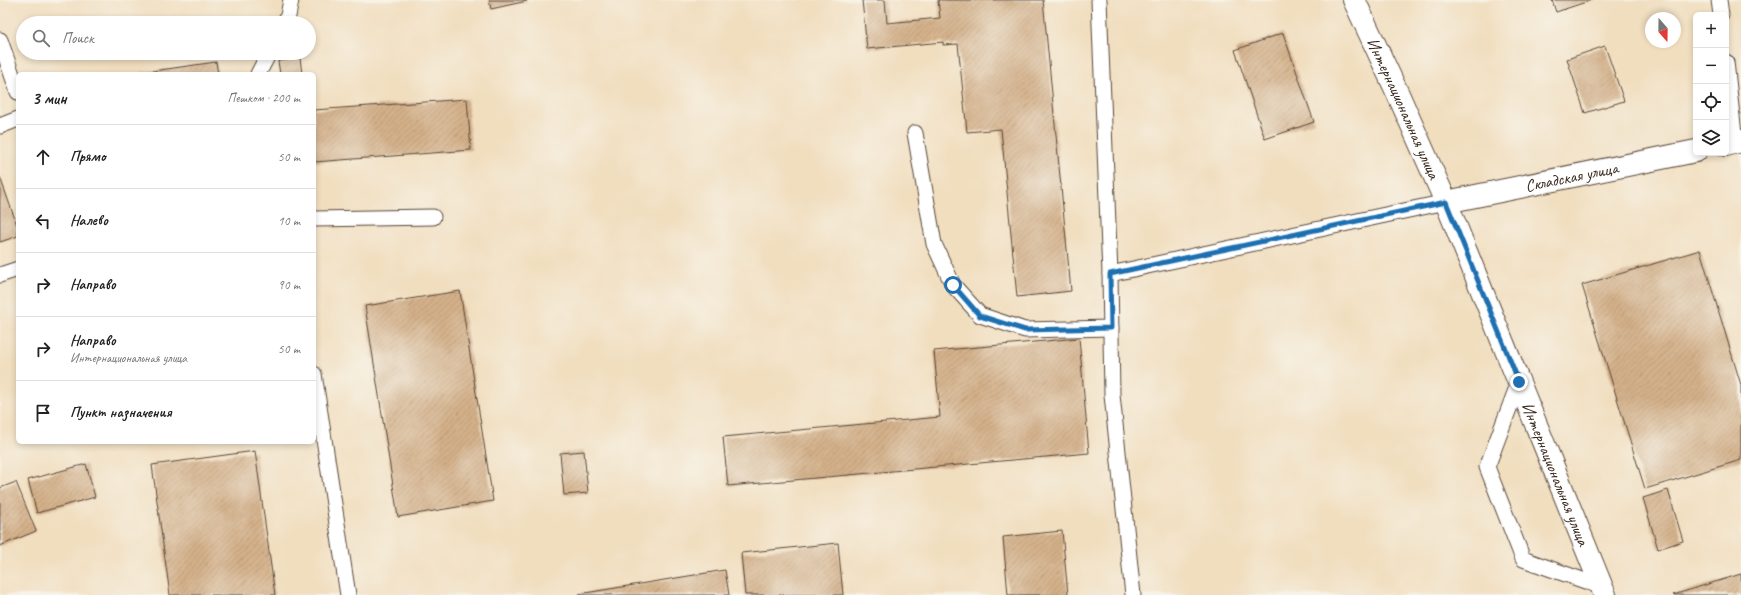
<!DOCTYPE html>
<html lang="ru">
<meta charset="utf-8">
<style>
body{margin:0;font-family:Caveat,sans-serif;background:#f6f6f6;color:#222}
.controls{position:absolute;right:12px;top:12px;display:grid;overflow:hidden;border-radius:6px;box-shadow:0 2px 6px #0003}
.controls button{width:36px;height:36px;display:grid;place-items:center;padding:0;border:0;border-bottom:1px solid #e0e0e0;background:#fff;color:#222;font:20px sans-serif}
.compass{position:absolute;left:1645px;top:12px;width:36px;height:36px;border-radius:50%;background:#fff;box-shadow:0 2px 6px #0003;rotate:160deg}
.stop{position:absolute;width:12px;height:12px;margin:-9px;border:3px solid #1f6fb2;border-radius:50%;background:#fff}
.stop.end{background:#1f6fb2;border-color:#fff;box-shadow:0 1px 4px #0008}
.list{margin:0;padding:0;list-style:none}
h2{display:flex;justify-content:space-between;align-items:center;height:52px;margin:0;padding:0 16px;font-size:17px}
h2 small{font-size:13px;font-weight:400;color:#767676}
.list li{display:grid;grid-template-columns:26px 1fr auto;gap:12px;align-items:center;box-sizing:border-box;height:64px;padding:0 16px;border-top:1px solid #e0e0e0}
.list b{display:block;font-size:15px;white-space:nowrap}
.list p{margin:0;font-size:13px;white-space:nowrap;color:#767676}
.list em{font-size:13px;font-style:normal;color:#767676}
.icon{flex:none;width:22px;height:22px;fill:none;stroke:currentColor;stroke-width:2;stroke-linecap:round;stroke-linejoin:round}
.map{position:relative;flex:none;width:1741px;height:595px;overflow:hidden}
.search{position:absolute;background:#fff;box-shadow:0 2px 6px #0003;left:16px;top:16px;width:300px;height:44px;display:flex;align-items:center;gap:10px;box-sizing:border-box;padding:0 14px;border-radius:22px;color:#767676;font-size:15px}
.panel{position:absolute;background:#fff;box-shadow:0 2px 6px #0003;left:16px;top:72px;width:300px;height:372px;border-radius:6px}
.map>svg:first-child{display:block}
.building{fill:url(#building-hatch)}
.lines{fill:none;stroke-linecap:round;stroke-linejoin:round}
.lane-casing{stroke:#564536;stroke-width:17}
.street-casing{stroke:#564536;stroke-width:24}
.secondary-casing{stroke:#564536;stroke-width:24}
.lane{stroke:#fff;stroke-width:15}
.street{stroke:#fff;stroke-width:22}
.secondary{stroke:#fff;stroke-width:22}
.route{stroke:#1f6fb2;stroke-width:5}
.labels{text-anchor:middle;stroke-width:3;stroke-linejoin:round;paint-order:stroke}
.street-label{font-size:17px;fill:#3b2a1e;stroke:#f7f3e8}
</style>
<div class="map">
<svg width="1741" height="595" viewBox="0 0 1741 595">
<defs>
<pattern id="building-hatch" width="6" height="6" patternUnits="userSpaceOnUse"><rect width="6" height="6" fill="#d4b18a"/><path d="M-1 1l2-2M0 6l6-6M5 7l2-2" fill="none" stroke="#ad9070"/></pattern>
</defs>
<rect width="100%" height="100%" fill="#f7f3e8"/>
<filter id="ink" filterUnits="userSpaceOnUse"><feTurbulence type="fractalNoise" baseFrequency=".025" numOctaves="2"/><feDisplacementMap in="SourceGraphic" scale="8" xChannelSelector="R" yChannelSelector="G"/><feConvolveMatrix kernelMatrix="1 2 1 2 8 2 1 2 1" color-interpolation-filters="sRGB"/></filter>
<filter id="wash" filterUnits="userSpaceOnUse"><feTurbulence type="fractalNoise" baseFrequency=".012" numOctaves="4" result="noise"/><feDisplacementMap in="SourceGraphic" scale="16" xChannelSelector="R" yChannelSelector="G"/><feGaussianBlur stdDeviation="0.9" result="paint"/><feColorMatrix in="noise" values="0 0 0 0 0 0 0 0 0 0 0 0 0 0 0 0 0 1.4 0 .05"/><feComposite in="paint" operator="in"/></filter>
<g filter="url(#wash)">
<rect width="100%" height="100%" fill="#f1debf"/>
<g id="blocks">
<g class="building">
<path d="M489 0H527V1L491 9Z"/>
<path d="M862 0H885L887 23 940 18 938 0H1043L1071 291 1017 297 1001 129 967 132 958 44 943 45V42L867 49Z"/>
<path d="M1552 0H1592L1556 12Z"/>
<path d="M1283 33 1314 122 1265 139 1235 50Z"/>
<path d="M1605 46 1624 101 1585 113 1567 59Z"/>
<path d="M300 58 302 74H280L278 61Z"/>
<path d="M216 62 218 74H139V73Z"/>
<path d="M467 99 471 150 314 162V110Z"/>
<path d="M0 177 18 228V236L0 242Z"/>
<path d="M1700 250 1741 385V460L1645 489 1582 285Z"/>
<path d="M460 291 493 501 398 517 365 306Z"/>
<path d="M1079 338 1089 453 728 486 723 437 940 417 934 351Z"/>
<path d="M255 451 275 595H170L152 465Z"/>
<path d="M584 451 588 493 564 495 560 453Z"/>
<path d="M86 464 95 497 37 513 28 480Z"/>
<path d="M16 482 36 531 0 546V488Z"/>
<path d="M1668 490 1683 541 1658 549 1643 498Z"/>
<path d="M1062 531 1068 595H1008L1003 537Z"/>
<path d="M838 543 843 595H745L741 553Z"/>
<path d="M725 570 729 595H579V594Z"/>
<path d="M1741 574V595H1673Z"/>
</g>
</g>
</g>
<g filter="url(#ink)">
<use href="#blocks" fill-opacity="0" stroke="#564536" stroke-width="1"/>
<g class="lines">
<g class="lane-casing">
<g id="lane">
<path d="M1099 0 1110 274"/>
<path d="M1719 0 1721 15"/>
<path d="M284 23 288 16 291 0"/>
<path d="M0 40 18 92"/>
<path d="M1726 62 1735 143"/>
<path d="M258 74 269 53"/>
<path d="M0 126 18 119"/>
<path d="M915 133 934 244 953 285 980 315 1025 330 1111 328"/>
<path d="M314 219 433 217"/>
<path d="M0 275 18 269"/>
<path d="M314 374 348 595"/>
<path d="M1519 382 1487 467 1523 559 1602 587"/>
<path d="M1133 595 1112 395 1110 274 1446 202"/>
</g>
</g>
<g class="street-casing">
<g id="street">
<path d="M1726 145 1741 141"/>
<path id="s1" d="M1446 202 1696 151"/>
</g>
</g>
<g class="secondary-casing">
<g id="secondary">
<path id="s2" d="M1354 0 1398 94 1446 202 1605 595"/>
</g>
</g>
<use href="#lane" class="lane"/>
<use href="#street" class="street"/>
<use href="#secondary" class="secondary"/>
</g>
</g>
<g class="lines" filter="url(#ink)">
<path class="route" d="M953 285 980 316 1025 330 1111 328 1110 274 1446 202 1519 382"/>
</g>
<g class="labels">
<g class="street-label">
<text dy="6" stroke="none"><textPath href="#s2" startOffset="119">Интернациональная улица</textPath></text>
<text dy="6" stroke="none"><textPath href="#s1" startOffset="128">Складская улица</textPath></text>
<text dy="6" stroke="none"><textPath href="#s2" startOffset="515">Интернациональная улица</textPath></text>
</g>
</g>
</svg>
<div class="controls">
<button>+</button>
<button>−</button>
<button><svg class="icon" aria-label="locate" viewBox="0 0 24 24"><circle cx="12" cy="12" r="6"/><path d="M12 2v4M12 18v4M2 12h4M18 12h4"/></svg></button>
<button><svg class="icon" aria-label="layers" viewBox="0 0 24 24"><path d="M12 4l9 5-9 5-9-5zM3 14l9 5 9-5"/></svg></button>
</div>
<svg class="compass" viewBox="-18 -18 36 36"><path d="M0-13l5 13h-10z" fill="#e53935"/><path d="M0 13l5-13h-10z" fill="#767676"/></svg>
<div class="stop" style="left:953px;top:285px"></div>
<div class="stop end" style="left:1519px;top:382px"></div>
<div class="search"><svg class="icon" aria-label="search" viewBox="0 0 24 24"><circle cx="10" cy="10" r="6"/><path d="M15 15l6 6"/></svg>Поиск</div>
<section class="panel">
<h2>3 мин<small>Пешком · 200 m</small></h2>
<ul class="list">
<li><svg class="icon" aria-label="ahead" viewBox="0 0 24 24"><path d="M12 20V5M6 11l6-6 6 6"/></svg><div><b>Прямо</b></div><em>50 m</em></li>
<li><svg class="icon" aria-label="left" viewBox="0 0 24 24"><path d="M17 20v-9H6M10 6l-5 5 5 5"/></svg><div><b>Налево</b></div><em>10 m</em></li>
<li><svg class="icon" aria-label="right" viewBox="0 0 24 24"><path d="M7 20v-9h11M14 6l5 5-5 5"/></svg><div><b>Направо</b></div><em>90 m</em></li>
<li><svg class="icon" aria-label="right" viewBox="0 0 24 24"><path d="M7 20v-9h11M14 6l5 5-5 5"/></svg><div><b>Направо</b><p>Интернациональная улица</p></div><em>50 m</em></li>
<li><svg class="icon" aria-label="arrive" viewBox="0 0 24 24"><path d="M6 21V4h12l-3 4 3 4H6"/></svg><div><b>Пункт назначения</b></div></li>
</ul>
</section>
</div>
